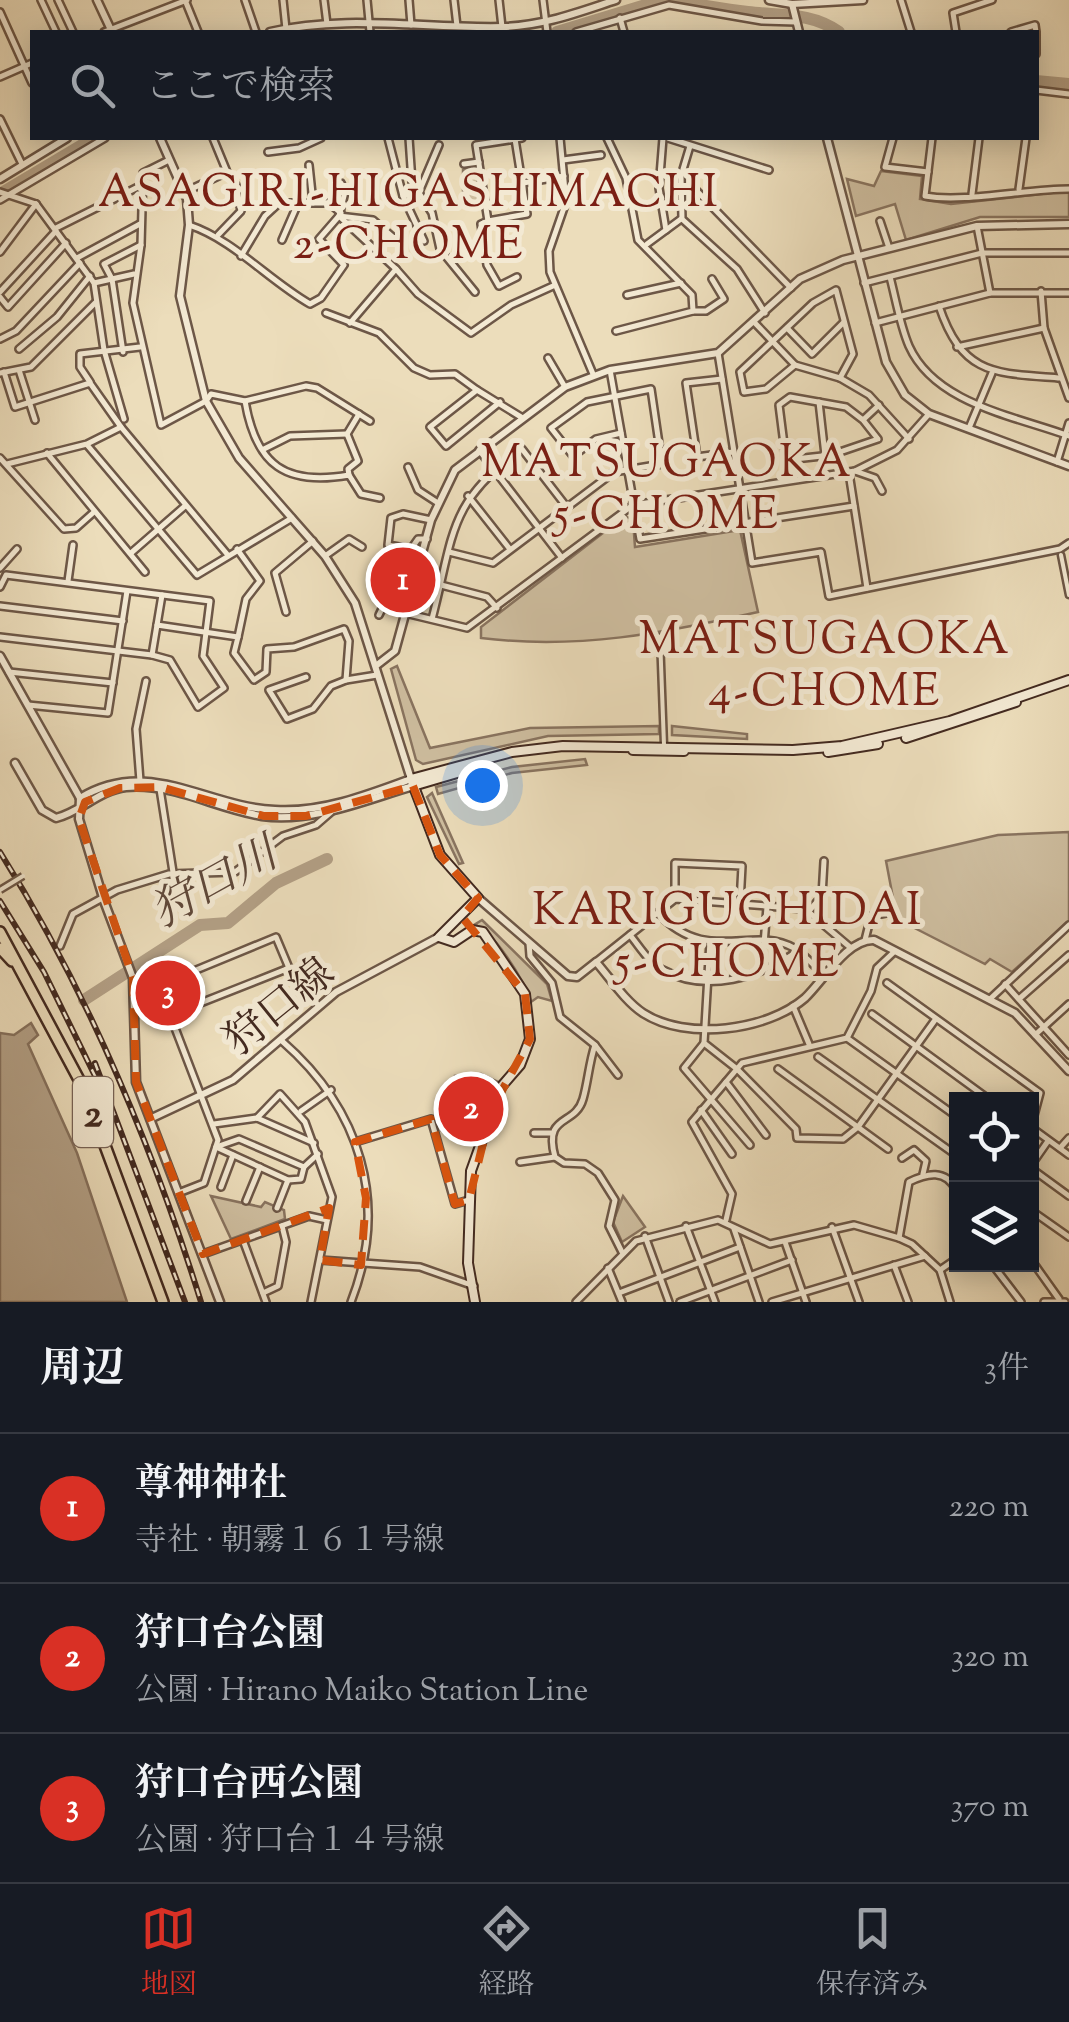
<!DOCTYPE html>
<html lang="ja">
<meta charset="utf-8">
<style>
body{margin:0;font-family:"Sorts Mill Goudy","Noto Serif JP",serif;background:#20242c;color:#f1f3f6}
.controls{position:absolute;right:30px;bottom:30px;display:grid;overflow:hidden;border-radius:0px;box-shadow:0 5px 25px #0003}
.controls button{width:90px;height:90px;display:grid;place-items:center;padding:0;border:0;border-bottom:2px solid #363941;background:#171b24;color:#f1f3f6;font:50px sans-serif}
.you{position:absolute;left:482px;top:785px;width:35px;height:35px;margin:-25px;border:8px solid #fff;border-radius:50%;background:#1a73e8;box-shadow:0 0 0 15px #1a73e833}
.badge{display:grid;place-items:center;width:65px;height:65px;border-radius:50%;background:#d93025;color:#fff;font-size:32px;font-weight:700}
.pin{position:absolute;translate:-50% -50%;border:5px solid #fff;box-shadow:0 2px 10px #0006}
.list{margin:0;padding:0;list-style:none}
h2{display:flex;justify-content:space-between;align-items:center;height:130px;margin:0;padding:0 40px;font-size:42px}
h2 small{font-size:32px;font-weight:400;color:#9ea1a6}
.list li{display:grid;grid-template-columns:65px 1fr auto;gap:30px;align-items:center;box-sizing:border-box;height:150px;padding:0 40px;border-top:2px solid #363941}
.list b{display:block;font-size:38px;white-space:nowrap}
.list p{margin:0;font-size:32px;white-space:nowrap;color:#9ea1a6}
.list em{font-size:32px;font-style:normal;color:#9ea1a6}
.icon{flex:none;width:55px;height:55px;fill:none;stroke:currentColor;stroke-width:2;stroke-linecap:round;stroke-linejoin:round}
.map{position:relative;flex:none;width:1069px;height:1302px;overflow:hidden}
.search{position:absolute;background:#171b24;box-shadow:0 5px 25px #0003;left:30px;right:30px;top:30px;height:110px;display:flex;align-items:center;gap:25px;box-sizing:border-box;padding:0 35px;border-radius:0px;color:#9ea1a6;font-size:38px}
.sheet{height:580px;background:#171b24}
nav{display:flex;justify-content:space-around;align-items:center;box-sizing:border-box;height:140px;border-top:2px solid #363941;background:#171b24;font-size:28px;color:#9ea1a6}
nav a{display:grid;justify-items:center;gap:5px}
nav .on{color:#d93025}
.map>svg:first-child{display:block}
.green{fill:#cfbfa1;stroke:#897460;stroke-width:2.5}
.water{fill:#b3a086;stroke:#86715d;stroke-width:2.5}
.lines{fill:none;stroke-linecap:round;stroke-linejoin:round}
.river{stroke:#b3a086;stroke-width:12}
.pedestrian-casing{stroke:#6d5747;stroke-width:9}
.minor-casing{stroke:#6d5747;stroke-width:10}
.tertiary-casing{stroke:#6d5747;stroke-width:11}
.secondary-casing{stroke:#432a20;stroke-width:12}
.trunk-casing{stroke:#432a20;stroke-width:14}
.pedestrian{stroke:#f3e9d3;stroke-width:4}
.minor{stroke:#f3e9d3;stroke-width:5}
.tertiary{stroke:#f3e9d3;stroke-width:6}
.secondary{stroke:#f3e9d3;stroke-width:8}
.trunk{stroke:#ecddbb;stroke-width:9}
.rail-casing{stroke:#432a20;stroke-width:6}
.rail{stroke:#f3e9d3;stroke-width:2.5;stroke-dasharray:8;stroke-linecap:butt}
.pedestrian-bridge-casing{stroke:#6d5747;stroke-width:9;stroke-linecap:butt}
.pedestrian-bridge{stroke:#f3e9d3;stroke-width:4}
.marked{fill:none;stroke:#d8540e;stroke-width:8;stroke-dasharray:20 12;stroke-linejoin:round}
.labels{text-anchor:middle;stroke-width:10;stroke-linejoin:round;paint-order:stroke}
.shield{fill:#f3e9d3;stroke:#786356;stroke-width:2.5}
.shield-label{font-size:40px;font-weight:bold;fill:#432a20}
.street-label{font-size:42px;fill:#432a20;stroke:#f3e9d3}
.neighbourhood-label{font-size:45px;letter-spacing:2.5px;fill:#7a1f14;stroke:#f3e9d3}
.water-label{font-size:45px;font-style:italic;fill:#5f483a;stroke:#f3e9d3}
</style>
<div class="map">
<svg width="1069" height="1302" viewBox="0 0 1069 1302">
<rect width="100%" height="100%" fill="#ecddbb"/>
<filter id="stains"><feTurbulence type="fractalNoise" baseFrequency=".002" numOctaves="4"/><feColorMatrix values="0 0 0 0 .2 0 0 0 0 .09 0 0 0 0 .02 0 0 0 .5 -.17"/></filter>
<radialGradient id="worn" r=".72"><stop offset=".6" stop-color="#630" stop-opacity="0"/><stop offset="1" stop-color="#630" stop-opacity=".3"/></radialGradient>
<g class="green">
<path d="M475 165 482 203 463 204V170Z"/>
<path d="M881 171 922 176 920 199 951 204 1069 191V217H980L906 240 895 204 856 216 847 179 874 186Z"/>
<path d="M625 516 633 520 635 547 740 530 758 612C664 633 578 650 481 638V627Z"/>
<path d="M397 666 430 748 530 728 659 726V734L548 736 423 764 416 760 391 669Z"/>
<path d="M672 726 747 734V739L672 735Z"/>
<path d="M585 759 587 765 512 773 438 794 436 787 512 767Z"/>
<path d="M432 793 463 863 459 864 427 797Z"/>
<path d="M1069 832V921L1012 972 990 959 985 964 897 919 886 861 998 835Z"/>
<path d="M482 920 547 984 552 1001 538 997 531 1002C527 984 491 927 474 925Z"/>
<path d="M176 967 189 1002 146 1020 149 986Z"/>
<path d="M481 1074 500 1083 480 1134 441 1130 438 1119 453 1114 455 1076Z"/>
<path d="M211 1196 261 1207 265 1202 284 1210 285 1219 231 1239Z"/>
<path d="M623 1196 645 1227 622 1242 613 1222Z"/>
</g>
<path class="water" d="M31 1023 38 1035 28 1044 77 1153 127 1302H0V1033L14 1035Z"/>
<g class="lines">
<g class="river">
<path d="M670 0C695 4 722 9 748 12 780 16 811 12 839 32"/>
<path d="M557 32 662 0"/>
<path d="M1036 81 1069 84"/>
<path d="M0 194 94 138"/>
<path d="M84 1000 200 925 228 923 276 883 327 859"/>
</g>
<g class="pedestrian-casing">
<g id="pedestrian">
<path d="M1061 555 1069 595"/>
<path d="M660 637 664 745"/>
</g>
</g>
<g class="minor-casing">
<g id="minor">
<path d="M41 0 56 32"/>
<path d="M58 0 73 32"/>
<path d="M185 0 198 32"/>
<path d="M245 0 256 32"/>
<path d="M283 0 286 29"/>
<path d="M324 0 327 24"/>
<path d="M367 0 370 32"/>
<path d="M409 0 411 25"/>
<path d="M454 0 457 26"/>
<path d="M499 0 502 27"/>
<path d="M543 0 547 32"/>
<path d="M901 0 911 32"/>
<path d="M0 12 32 83"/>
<path d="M620 18 624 32"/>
<path d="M104 32 187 0"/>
<path d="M576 32 669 5 762 21 796 22"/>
<path d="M956 32 953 13 992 0"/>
<path d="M1011 32 1035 25 1036 32"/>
<path d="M1036 34V54"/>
<path d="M0 77 32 63"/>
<path d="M1036 90 1069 94"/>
<path d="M0 119 22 164"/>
<path d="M388 138 403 196 419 192 439 145"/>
<path d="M409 138 412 182 432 213 440 249 475 292"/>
<path d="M560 138 566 202 549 251 550 272 593 374"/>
<path d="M607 138 626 178 638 240 692 295 693 311 616 331"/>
<path d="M663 138 659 188 666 230"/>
<path d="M668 138 769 170"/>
<path d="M893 138 885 167 928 172"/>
<path d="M932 138 925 196C963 203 1025 189 1069 189"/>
<path d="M515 139 527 214 488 221 476 145 522 138"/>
<path d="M690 146 681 176 682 219 737 269 765 313"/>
<path d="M268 152 299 148 321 138"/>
<path d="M169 160 143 173 141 245 133 303 161 425 206 401 211 394 245 401 306 386 317 388 370 421"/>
<path d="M563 160 601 155"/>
<path d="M464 164 479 162"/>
<path d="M309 165 313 203"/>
<path d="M341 183 345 192 339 216 373 220 396 240"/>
<path d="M523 183 564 176"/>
<path d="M692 186 791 288"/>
<path d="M1019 189 1026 138"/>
<path d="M0 192 36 204"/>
<path d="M185 192 227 172 213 138"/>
<path d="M972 194 979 138"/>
<path d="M403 196 424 241"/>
<path d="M0 200 105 138"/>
<path d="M36 204 94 283 104 350 124 419"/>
<path d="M488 221 481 224 487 265 499 286 517 277"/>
<path d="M880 221 889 248"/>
<path d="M189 225C234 240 268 280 310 304L321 298 344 265 319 239 339 216 396 269"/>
<path d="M977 226 990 293"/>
<path d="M56 228 142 185"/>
<path d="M218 235 241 211 236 185"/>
<path d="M282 240 299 201"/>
<path d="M647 244 681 219"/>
<path d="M0 252 36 204"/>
<path d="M241 256 265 216 279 203H329L341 213"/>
<path d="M77 258 140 224"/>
<path d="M890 277C896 300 900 325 909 346 935 404 1015 416 1069 436"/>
<path d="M94 283 134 274"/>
<path d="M864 283 982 253H1069"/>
<path d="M1041 291 1044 328 1069 398"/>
<path d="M0 292 56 231"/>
<path d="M627 295 681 283"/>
<path d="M0 297 8 307 66 243"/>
<path d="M939 306C963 377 996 373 1061 378"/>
<path d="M693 311H706L724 299 712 279"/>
<path d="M326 313 379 333 414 368 430 375 455 374 477 390"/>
<path d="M754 322 795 365 840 378 869 395 909 439"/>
<path d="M350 323 396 269 418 294 471 333 511 305 553 286"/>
<path d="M875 323 990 293H1069"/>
<path d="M787 328 812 354 844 322"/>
<path d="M0 339 16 331 80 263"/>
<path d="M957 347 1044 328"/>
<path d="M19 349 57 317 90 276"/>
<path d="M123 352 112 279 104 264 141 245"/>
<path d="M718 353 752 563 821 552 829 596 1060 549 1069 543"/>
<path d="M548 358 565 387"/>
<path d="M795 365 766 389 744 392 740 372 813 303 836 290 853 354 840 378"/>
<path d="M19 370 35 420"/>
<path d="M610 370 640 539 854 506"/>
<path d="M4 372 15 407 90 383 121 427"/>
<path d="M0 373 31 367 95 303"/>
<path d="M722 379 686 383 697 457 733 452"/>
<path d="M90 382 80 367V354L140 347"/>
<path d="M245 401C256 466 286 486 349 475L361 494 380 498"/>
<path d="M500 402 446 446 430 427 477 390 521 417"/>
<path d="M819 402 825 455"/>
<path d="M863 420 846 407 790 397 779 405 786 460 831 455 878 439 863 420 879 405"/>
<path d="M969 428 992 373"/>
<path d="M88 446 197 575 292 518"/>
<path d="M264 449 290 436 347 434"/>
<path d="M479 450 562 558"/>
<path d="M47 453 145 572"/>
<path d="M0 458 64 529 76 528 94 512"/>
<path d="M1057 462 1069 423"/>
<path d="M7 464 87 444 121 427 227 554"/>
<path d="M408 467 418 490 438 503"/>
<path d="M855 471 875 478 882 491"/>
<path d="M849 473 867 588"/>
<path d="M349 475 348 469 358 461 347 434 359 414"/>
<path d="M468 496 509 548"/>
<path d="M237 549 260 581 246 599 238 637"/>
<path d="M410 549 388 545 391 518 403 514 431 520"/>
<path d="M449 552 493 563 614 472 662 464 651 389 587 402 551 428 573 456 596 439 621 433"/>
<path d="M131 553 185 506"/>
<path d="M325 556 349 539 362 547"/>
<path d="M0 568 17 549"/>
<path d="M68 581 73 545"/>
<path d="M441 585 487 597 497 608"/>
<path d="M0 587 6 575 210 601 203 656 224 688 198 707 170 660 152 655"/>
<path d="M0 606 123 621"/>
<path d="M286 612 275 573 313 541"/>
<path d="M409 614 467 628 633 505 855 471 897 450 929 414"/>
<path d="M379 615 411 549 418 539H427"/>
<path d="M432 619C454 536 447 502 522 449L566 506"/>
<path d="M157 625 162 595"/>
<path d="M0 637 152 655 157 625 238 637 234 653 254 680 266 672 267 649 294 647 344 629 349 641 346 680 377 675"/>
<path d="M9 672 113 683"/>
<path d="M306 677 269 690 287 719 313 709 331 686 346 680"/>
<path d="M28 705 108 713 127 591"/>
<path d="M140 781 136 729 146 681"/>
<path d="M160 789 173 872"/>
<path d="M675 899V863L742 866 740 903"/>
<path d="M809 911 822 896 824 861"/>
<path d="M658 913C707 966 752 924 794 948 805 955 815 967 824 975"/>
<path d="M630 935C640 947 649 963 663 970 707 994 760 977 798 951"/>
<path d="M865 940 871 916 891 912"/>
<path d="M710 941 704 1043 737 1069 796 1129 797 1138 843 1139 858 1127 935 1020"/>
<path d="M529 943 530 956 552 983 560 1017 595 1045 618 1075"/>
<path d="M764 944 767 907"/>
<path d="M60 946 73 914 117 890 169 874 235 872 283 836 316 825 331 812"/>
<path d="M596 962 675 899 805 909 851 948"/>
<path d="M887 983 1040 1093 1032 1123"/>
<path d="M1005 984 1069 1055"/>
<path d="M990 999 1069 925"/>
<path d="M1019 999 1069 955"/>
<path d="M195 1006 184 975 276 937 289 968 318 1005"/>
<path d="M793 1006 809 1044"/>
<path d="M872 1014 990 1100"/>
<path d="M1035 1035 1069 1004"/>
<path d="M847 1038 956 1116"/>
<path d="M282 1041C360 1109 390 1202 351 1302"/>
<path d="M704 1043 684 1068 750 1145"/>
<path d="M595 1045C589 1063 588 1082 583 1099 575 1127 543 1113 555 1157L564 1163 585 1164 598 1173 615 1200 609 1226 622 1252"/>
<path d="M818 1057 956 1155"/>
<path d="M778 1069 888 1149"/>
<path d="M726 1082 766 1135"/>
<path d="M701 1110 732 1154"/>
<path d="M301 1111 331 1090"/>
<path d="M257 1118 280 1094 305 1122 332 1197 311 1302"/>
<path d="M257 1118 314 1143"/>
<path d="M214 1124 257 1118"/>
<path d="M1032 1128 1069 1155"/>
<path d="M534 1133H551"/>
<path d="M355 1142 431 1119 455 1204 469 1200"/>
<path d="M216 1147 239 1139 304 1167 318 1154"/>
<path d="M216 1147 288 1180 301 1179 304 1167"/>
<path d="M1060 1148 1069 1138"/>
<path d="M902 1158 914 1150 926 1161 923 1174"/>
<path d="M520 1162 555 1157"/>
<path d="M1032 1164 1048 1141"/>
<path d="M1032 1169 1069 1196"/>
<path d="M221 1187 233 1155"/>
<path d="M181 1192 204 1183 218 1140 170 1015 289 968"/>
<path d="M246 1201 260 1167"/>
<path d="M277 1208 288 1180"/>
<path d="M1032 1211 1069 1237"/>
<path d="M726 1220 732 1194 692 1122 742 1063 847 1038 871 991 877 968 895 951"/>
<path d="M686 1226 715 1302"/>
<path d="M832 1227 859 1302"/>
<path d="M734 1229 759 1302"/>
<path d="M645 1236 669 1302"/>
<path d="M899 1238 909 1182C927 1173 946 1169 956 1190"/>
<path d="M243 1240 266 1302"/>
<path d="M785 1242 806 1302"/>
<path d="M203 1254 309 1216 327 1220"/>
<path d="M320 1260 420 1267 474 1286"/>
<path d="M1032 1261 1059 1299"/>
<path d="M992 1264 1021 1302"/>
<path d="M894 1265 908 1302"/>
<path d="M608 1268 622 1302"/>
<path d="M940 1270 956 1259"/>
<path d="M263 1293 278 1286 286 1242 282 1226"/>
<path d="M619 1293 740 1247"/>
<path d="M576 1302 636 1241 718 1220 770 1244 854 1225 899 1238 912 1244 940 1270 950 1302"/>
<path d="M680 1302 792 1260"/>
<path d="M772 1302 925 1256"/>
<path d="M1044 1302H1065"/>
</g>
</g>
<g class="tertiary-casing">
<g id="tertiary">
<path d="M97 0 112 32"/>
<path d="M769 0 792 4 863 0"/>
<path d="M792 4 799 32"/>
<path d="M270 32C347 14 425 29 503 27 543 26 579 12 616 0"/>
<path d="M827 138 886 362 905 395 929 414 1069 466"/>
<path d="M0 179 67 138"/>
<path d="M0 656 80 798"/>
<path d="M377 665 395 651 431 520 455 470 565 387 610 370 718 353 800 279 843 260 977 226 1069 224"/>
<path d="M15 763 42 810 56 818C81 812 99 790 126 787 175 783 214 808 262 816 313 823 365 800 413 786"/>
<path d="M80 798C149 756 205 807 275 810 321 813 368 795 411 779L355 603 325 556 239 458 206 401 180 296 189 225 187 199 160 138"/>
<path d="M80 798 79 819 104 901 133 978 136 1082 220 1302"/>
<path d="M478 898 568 976 577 977 596 962C610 978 625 1001 643 1013 686 1041 767 1031 805 998 823 981 847 939 874 940L1015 1013 1069 1071"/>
<path d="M152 1118 233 1080 336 992 439 937"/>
</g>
</g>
<g class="secondary-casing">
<g id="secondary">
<path d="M906 738 1016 702"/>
<path d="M633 750 684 751"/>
<path d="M828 752 878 744"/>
<path d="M413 786 481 766"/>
<path d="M475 1302 468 1263 471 1171 501 1087 520 1065 530 1039 525 994 483 932 472 930 454 942 439 937 478 898 440 855 411 779 512 752 563 746 793 750 842 746 950 721 1069 680"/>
</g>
</g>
<g class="trunk-casing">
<g id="trunk">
<path d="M0 932 84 1089 163 1302"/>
<path d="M0 948 12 961"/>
</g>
</g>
<use href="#pedestrian" class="pedestrian"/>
<use href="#minor" class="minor"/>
<use href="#tertiary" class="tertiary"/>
<use href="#secondary" class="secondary"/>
<use href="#trunk" class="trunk"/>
<g class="rail-casing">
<g id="rail">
<path d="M0 852C88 992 152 1145 201 1302"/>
<path d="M0 901 44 972 96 1078"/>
<path d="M95 1063 185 1302"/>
</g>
</g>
<use href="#rail" class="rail"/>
<g class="pedestrian-bridge-casing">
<path id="pedestrian-bridge" d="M0 890 23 876"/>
</g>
<use href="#pedestrian-bridge" class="pedestrian-bridge"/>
</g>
<path class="marked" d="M413 786 440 855 478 898 462 917 525 994 530 1039 491 1111 469 1200 455 1204 431 1119 355 1142 366 1198 361 1265 320 1260 329 1208 203 1254 136 1082 133 978 79 819 85 802 120 788 160 787 264 816H306Z"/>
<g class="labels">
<rect class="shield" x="73" y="1077" width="40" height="70" rx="8"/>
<g class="shield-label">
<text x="93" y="1126">2</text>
</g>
<g class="street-label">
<text transform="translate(278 1005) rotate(-39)" y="15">狩口線</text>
</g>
<g class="neighbourhood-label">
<text x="409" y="206">ASAGIRI-HIGASHIMACHI<tspan x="409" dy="52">2-CHOME</tspan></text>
<text x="667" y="476">MATSUGAOKA<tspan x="667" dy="52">5-CHOME</tspan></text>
<text x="825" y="653">MATSUGAOKA<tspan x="825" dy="52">4-CHOME</tspan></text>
<text x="728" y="924">KARIGUCHIDAI<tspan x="728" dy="52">5-CHOME</tspan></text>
</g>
<g class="water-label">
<text transform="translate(213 881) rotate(-29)" y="16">狩口川</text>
</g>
</g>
<rect width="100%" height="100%" filter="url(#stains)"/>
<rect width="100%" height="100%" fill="url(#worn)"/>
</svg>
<div class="controls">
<button><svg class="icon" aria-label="locate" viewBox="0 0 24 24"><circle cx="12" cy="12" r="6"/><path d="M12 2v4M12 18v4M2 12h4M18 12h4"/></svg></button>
<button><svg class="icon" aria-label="layers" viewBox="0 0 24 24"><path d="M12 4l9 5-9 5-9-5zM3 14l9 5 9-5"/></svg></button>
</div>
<div class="you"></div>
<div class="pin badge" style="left:403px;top:580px">1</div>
<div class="pin badge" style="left:471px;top:1109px">2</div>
<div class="pin badge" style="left:168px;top:993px">3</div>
<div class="search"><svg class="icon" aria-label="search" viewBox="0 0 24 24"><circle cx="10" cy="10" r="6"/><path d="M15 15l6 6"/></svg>ここで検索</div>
</div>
<section class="sheet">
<h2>周辺<small>3件</small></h2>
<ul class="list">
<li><span class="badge">1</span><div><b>尊神神社</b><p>寺社 · 朝霧１６１号線</p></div><em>220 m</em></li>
<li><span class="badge">2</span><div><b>狩口台公園</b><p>公園 · Hirano Maiko Station Line</p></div><em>320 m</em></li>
<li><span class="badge">3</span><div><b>狩口台西公園</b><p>公園 · 狩口台１４号線</p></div><em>370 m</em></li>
</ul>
</section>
<nav>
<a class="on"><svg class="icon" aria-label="map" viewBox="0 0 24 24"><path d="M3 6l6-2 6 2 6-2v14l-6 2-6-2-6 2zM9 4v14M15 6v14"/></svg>地図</a>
<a><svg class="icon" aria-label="directions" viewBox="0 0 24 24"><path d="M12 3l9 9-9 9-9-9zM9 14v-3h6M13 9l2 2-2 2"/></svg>経路</a>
<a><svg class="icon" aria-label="saved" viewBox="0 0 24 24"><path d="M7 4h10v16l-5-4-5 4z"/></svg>保存済み</a>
</nav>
